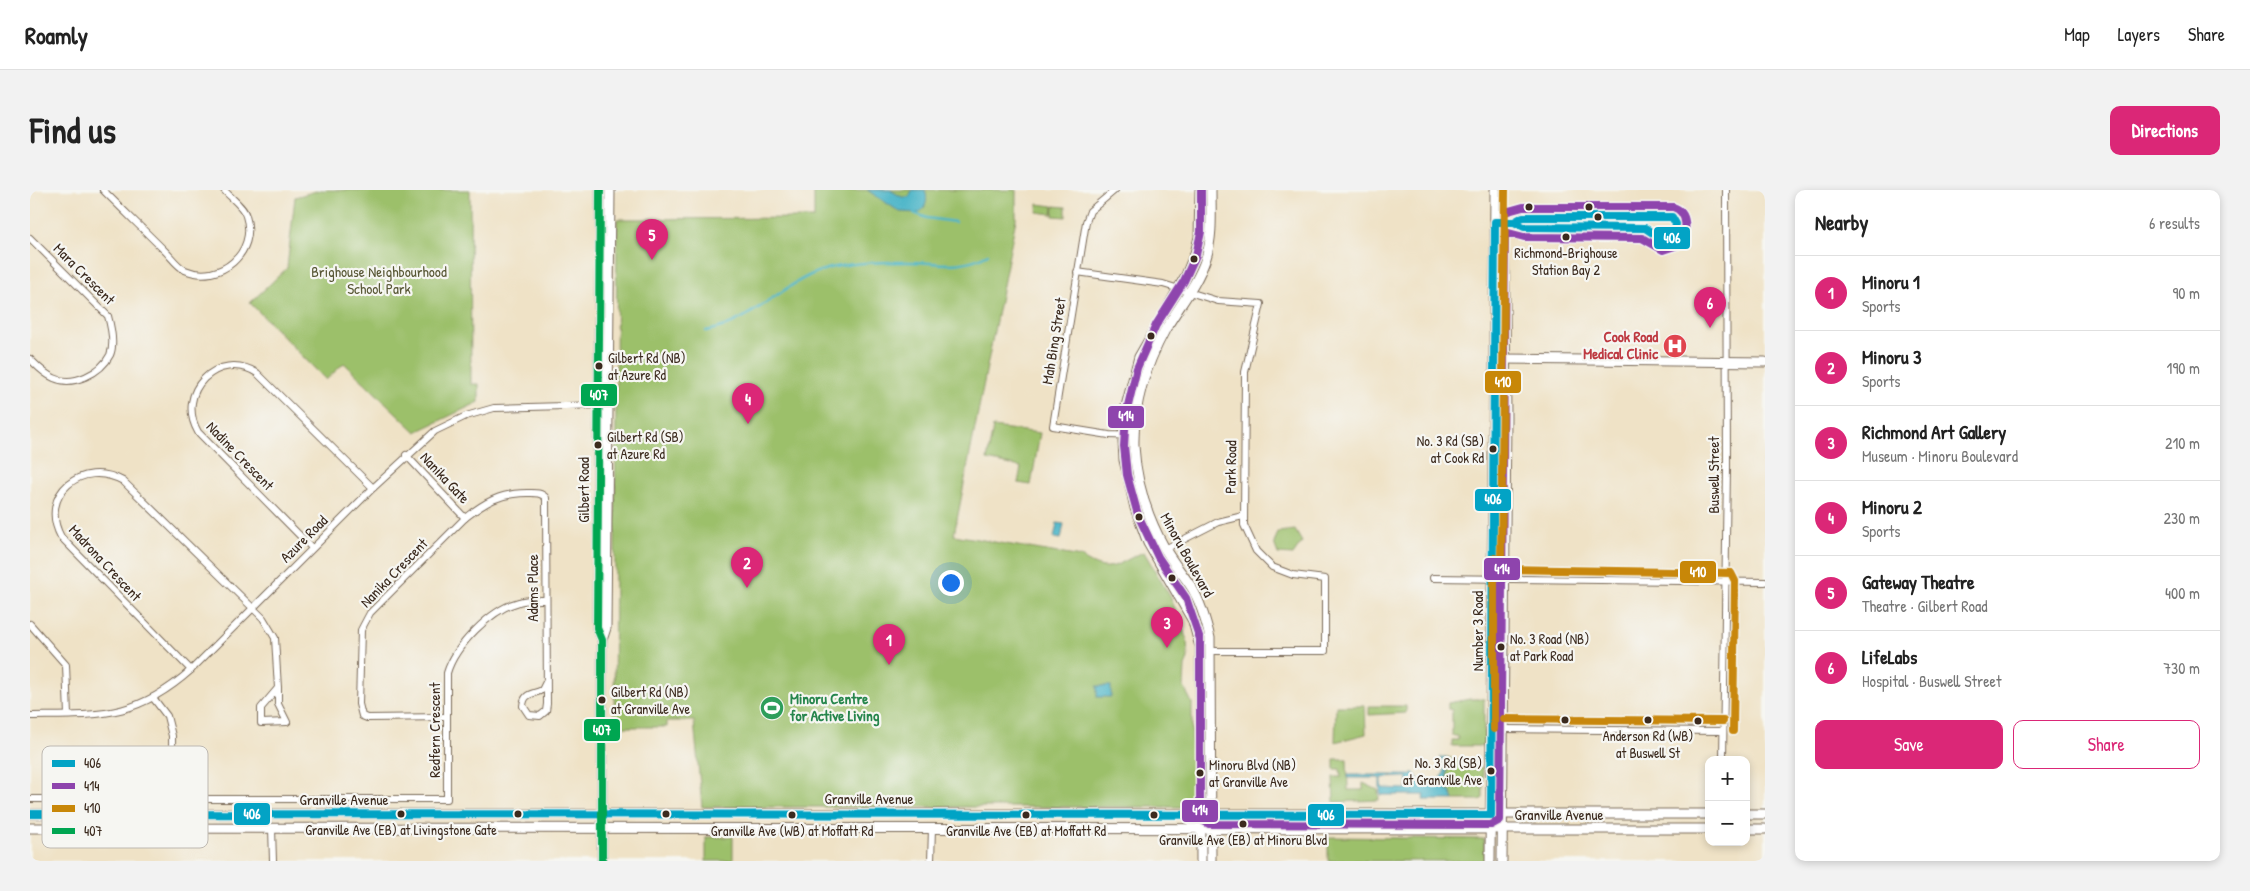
<!DOCTYPE html>
<meta charset="utf-8">
<style>
body{margin:0;font-family:"Patrick Hand",sans-serif;background:#f2f2f2;color:#222}
.controls{position:absolute;right:15px;bottom:15px;display:grid;overflow:hidden;border-radius:10px;box-shadow:0 2px 8px #0003}
.controls button{width:45px;height:45px;display:grid;place-items:center;padding:0;border:0;border-bottom:1px solid #e0e0e0;background:#fff;color:#222;font:25px sans-serif}
.you{position:absolute;left:920px;top:392px;width:18px;height:18px;margin:-12px;border:4px solid #fff;border-radius:50%;background:#1a73e8;box-shadow:0 0 0 8px #1a73e833}
.badge{display:grid;place-items:center;width:32px;height:32px;border-radius:50%;background:#db2777;color:#fff;font-size:16px;font-weight:700}
.pin{position:absolute;translate:-50% -41px;filter:drop-shadow(0 1px 2px #0008)}
.pin::after{content:'';position:absolute;top:26px;width:18px;height:15px;background:inherit;clip-path:polygon(0 0,100% 0,50% 100%)}
.list{margin:0;padding:0;list-style:none}
h2{display:flex;justify-content:space-between;align-items:center;height:65px;margin:0;padding:0 20px;font-size:21px}
h2 small{font-size:16px;font-weight:400;color:#767676}
.list li{display:grid;grid-template-columns:32px 1fr auto;gap:15px;align-items:center;box-sizing:border-box;height:75px;padding:0 20px;border-top:1px solid #e0e0e0}
.list b{display:block;font-size:19px;white-space:nowrap}
.list p{margin:0;font-size:16px;white-space:nowrap;color:#767676}
.list em{font-size:16px;font-style:normal;color:#767676}
.actions{display:flex;gap:10px;padding:15px 20px}
.actions a{flex:1;padding:11px 0;border:1px solid #db2777;border-radius:10px;text-align:center;font-size:18px;color:#db2777}
.actions .main{background:#db2777;color:#fff}
.map{position:relative;flex:none;width:1735px;height:671px;overflow:hidden;border-radius:10px}
header{display:flex;align-items:center;gap:30px;box-sizing:border-box;height:70px;padding:0 25px;background:#fff;border-bottom:1px solid #e0e0e0}
header strong{font-size:24px}
nav{display:flex;gap:28px;margin-inline-start:auto;font-size:18px}
.intro{display:flex;align-items:center;justify-content:space-between;box-sizing:border-box;height:120px;padding:0 30px}
h1{margin:0;font-size:35px}
.button{padding:12px 22px;border-radius:10px;background:#db2777;color:#fff;font-size:18px;font-weight:700}
main{display:flex;gap:30px;padding:0 30px}
aside{flex:1;background:#fff;border-radius:10px;box-shadow:0 2px 8px #0003}
.map>svg:first-child{display:block}
.green{fill:#9cc06a;stroke:#6c7544}
.water{fill:#4bb5c8;stroke:#437073;fill-rule:evenodd}
.lines{fill:none;stroke-linecap:round;stroke-linejoin:round}
.stream{stroke:#4bb5c8;stroke-width:2.5}
.street-casing{stroke:#7a6a59;stroke-width:8}
.secondary-casing{stroke:#7a6a59;stroke-width:11}
.street{stroke:#fff;stroke-width:6}
.secondary{stroke:#fff;stroke-width:9}
.bus-1-casing{stroke:#f6f6f2;stroke-width:11}
.bus-2-casing{stroke:#f6f6f2;stroke-width:11}
.bus-3-casing{stroke:#f6f6f2;stroke-width:11}
.bus-4-casing{stroke:#f6f6f2;stroke-width:11}
.bus-1{stroke:#03a3c5;stroke-width:8}
.bus-2{stroke:#8e44ad;stroke-width:8}
.bus-3{stroke:#c88708;stroke-width:8}
.bus-4{stroke:#00a651;stroke-width:8}
.bus-dot{fill:#3b2a1e;stroke:#f6f6f2;stroke-width:2}
.labels{text-anchor:middle;stroke-width:4.5;stroke-linejoin:round;paint-order:stroke}
.bus-label{font-size:14px;fill:#3b2a1e;stroke:#f6f6f2}
.park-label{font-size:15px;fill:#585735;stroke:#f6f6f2}
.street-label{font-size:15px;fill:#3b2a1e;stroke:#f6f6f2}
.health-label{font-size:15px;font-weight:bold;fill:#be3a42;stroke:#f6f6f2;text-anchor:end}
.leisure-label{font-size:15px;font-weight:bold;fill:#27864d;stroke:#f6f6f2;text-anchor:start}
.key{fill:#f6f6f2;stroke:#beb9b2;stroke-width:1}
.key-label{font-size:14px;fill:#3b2a1e}
.line-badge{stroke:#f6f6f2;stroke-width:2}
.badge-label{font-size:14px;text-anchor:middle;font-weight:bold;fill:#fff}
</style>
<header>
<strong>Roamly</strong>
<nav><a>Map</a><a>Layers</a><a>Share</a></nav>
</header>
<div class="intro"><h1>Find us</h1><a class="button">Directions</a></div>
<main>
<div class="map">
<svg width="1735" height="671" viewBox="0 0 1735 671">
<rect width="100%" height="100%" fill="#f6f6f2"/>
<filter id="ink" filterUnits="userSpaceOnUse"><feTurbulence type="fractalNoise" baseFrequency=".02" numOctaves="2"/><feDisplacementMap in="SourceGraphic" scale="10" xChannelSelector="R" yChannelSelector="G"/><feConvolveMatrix kernelMatrix="1 2 1 2 8 2 1 2 1" color-interpolation-filters="sRGB"/></filter>
<filter id="wash" filterUnits="userSpaceOnUse"><feTurbulence type="fractalNoise" baseFrequency=".0096" numOctaves="4" result="noise"/><feDisplacementMap in="SourceGraphic" scale="20" xChannelSelector="R" yChannelSelector="G"/><feGaussianBlur stdDeviation="1.12" result="paint"/><feColorMatrix in="noise" values="0 0 0 0 0 0 0 0 0 0 0 0 0 0 0 0 0 1.4 0 .05"/><feComposite in="paint" operator="in"/></filter>
<g filter="url(#wash)">
<rect width="100%" height="100%" fill="#efe2c6"/>
<g class="green">
<path d="M290 0H440L441 194H449V212L386 242 314 173 296 190 220 113 257 78 265 7Z"/>
<path d="M784 0H986V29L924 345 1051 367C1081 387 1086 373 1114 362L1141 408 1157 450 1158 469 1155 476 1154 497 1162 513V607L1158 615 1153 617H672L664 531H637V537H584L587 29 784 28Z"/>
<path d="M1008 14 1023 16 1022 24 1007 22Z"/>
<path d="M1024 16 1036 17V27L1023 26Z"/>
<path d="M963 237 1010 243 1001 295 988 293 991 277 957 270Z"/>
<path d="M1265 340 1272 352 1263 365 1248 364 1244 353 1248 342Z"/>
<path d="M1440 509H1454V556H1422V550H1428V546H1422V520L1418 519V513Z"/>
<path d="M1306 516H1335L1336 544 1305 552Z"/>
<path d="M1339 516H1376V523L1339 525Z"/>
<path d="M1417 567 1453 578V608L1450 610H1424L1421 602H1417Z"/>
<path d="M1304 569H1317L1318 600H1333V593L1348 600 1349 610 1304 612 1303 587H1311L1310 579H1304Z"/>
<rect x="676" y="647" width="27" height="24"/>
<path d="M1298 647 1454 649 1455 671H1298Z"/>
</g>
<g class="water">
<path d="M837 0H860L872 7H879L882 0H895C898 9 897 17 889 23L870 22Z"/>
<path d="M1027 333 1034 334 1031 349 1024 348Z"/>
<rect x="1067" y="496" width="14" height="11"/>
<path d="M1410 567H1417V601L1421 602 1424 610H1393L1395 605H1350V588H1318V585H1382L1383 582 1391 592 1404 594C1415 588 1418 576 1410 567ZM1378 587 1377 599 1352 598V588Z"/>
</g>
<g class="lines">
<g class="stream">
<path d="M884 23 897 28 925 32"/>
<path d="M676 141C720 134 749 96 790 81 816 72 849 72 877 72 908 72 929 80 958 64"/>
</g>
</g>
</g>
<g filter="url(#ink)">
<g class="lines">
<g class="street-casing">
<g id="street">
<path d="M73 0C94 21 115 41 136 62 141 67 148 77 155 80 190 95 228 62 216 26 214 17 200 7 194 0"/>
<path d="M1085 0 1060 21 1056 32 1023 236 1079 245 1104 246"/>
<path d="M0 48 78 126C81 137 85 154 80 165 71 183 43 197 24 188 14 184 7 176 0 169"/>
<path d="M1047 82 1133 94 1188 111 1231 114 1215 182 1214 335 1226 361 1242 377 1263 385 1295 389V461H1182"/>
<path d="M376 265 435 328"/>
<path d="M282 358 168 242C145 202 188 159 227 183L343 298"/>
<path d="M1135 359 1188 332 1213 326"/>
<path d="M1403 388 1735 392"/>
<path d="M0 434 36 475 38 525"/>
<path d="M161 480 31 347C8 305 52 268 93 291L233 428 245 448 248 498"/>
<path d="M248 498V514L257 532 231 533V518Z"/>
<path d="M124 509 137 526 142 546 143 638"/>
<path d="M0 526C69 525 106 529 161 480L343 298 405 241 436 226 464 218 571 215"/>
<path d="M417 527 337 528 332 526 329 514 331 440 340 423 435 328C455 312 471 303 497 303 504 303 511 302 516 308L517 514 516 521 510 526 499 525 493 516C494 502 503 505 512 500L516 492"/>
<path d="M1474 539 1693 541"/>
<path d="M1693 570 1697 277 1696 0"/>
<path d="M0 609H417V483C425 456 461 419 489 412 497 409 507 410 516 410"/>
<path d="M242 638 243 671"/>
<path d="M901 671 902 638"/>
</g>
</g>
<g class="secondary-casing">
<g id="secondary">
<path d="M570 0 567 438 572 450"/>
<path d="M1170 0 1169 47 1165 63 1156 85 1109 167 1095 220 1093 252 1094 270 1105 318 1118 353 1163 431 1170 457 1171 671"/>
<path d="M1181 0C1181 22 1183 46 1176 68 1167 95 1149 116 1135 140 1116 175 1103 216 1104 256 1106 292 1117 326 1134 357 1142 372 1153 384 1162 398 1171 413 1176 431 1180 448L1181 671"/>
<path d="M1470 169 1735 172"/>
<path d="M0 624H1679"/>
<path d="M1716 624H1735"/>
<path d="M0 638 1679 639"/>
<path d="M1716 639H1735"/>
<path d="M572 671V450L576 438 580 0"/>
<path d="M1460 671 1465 0"/>
<path d="M1472 671 1476 227 1474 0"/>
</g>
</g>
<use href="#street" class="street"/>
<use href="#secondary" class="secondary"/>
<g class="bus-1-casing">
<g id="bus-1">
<path d="M1493 27H1642L1646 34 1643 48 1633 50 1615 38 1494 37 1484 32Z"/>
<path d="M0 624 1461 625 1465 32H1484"/>
</g>
</g>
<g class="bus-2-casing">
<path id="bus-2" d="M1171 0V42L1166 65 1154 91 1126 135 1107 178 1096 224 1094 256 1097 285 1108 325 1128 367 1156 408 1170 449V624L1172 630 1179 634 1461 635 1470 630 1475 42 1494 47 1612 48 1633 60 1651 54C1657 42 1659 22 1643 17H1493L1475 22"/>
</g>
<g class="bus-3-casing">
<g id="bus-3">
<path d="M1475 0 1471 379 1701 383 1705 391 1703 541"/>
<path d="M1464 368V539"/>
<path d="M1474 529 1693 531"/>
</g>
</g>
<g class="bus-4-casing">
<path id="bus-4" d="M570 0 567 438 572 450V671"/>
</g>
<use href="#bus-1" class="bus-1"/>
<use href="#bus-2" class="bus-2"/>
<use href="#bus-3" class="bus-3"/>
<use href="#bus-4" class="bus-4"/>
</g>
</g>
<defs>
<g id="hospital-disc" transform="scale(1.25)"><circle r="9.5" fill="#e0444e" stroke="#f6f6f2"/><path d="M-5-5h3v3.5h4V-5h3V5h-3V1.5h-4V5h-3Z" fill="#fff"/></g>
<g id="stadium-disc" transform="scale(1.25)"><circle r="9.5" fill="#2e9e5b" stroke="#f6f6f2"/><path d="M0-5a6.5 5 0 1 0 0 10a6.5 5 0 1 0 0-10ZM-3.5-1.8h7v3.6h-7Z" fill="#fff"/></g>
</defs>
<g fill-rule="evenodd">
<use href="#hospital-disc" x="1645" y="156"/>
<use href="#stadium-disc" x="742" y="518"/>
</g>
<g class="bus-dot">
<circle cx="1499" cy="17" r="4.5"/>
<circle cx="1559" cy="17" r="4.5"/>
<circle cx="1568" cy="27" r="4.5"/>
<circle cx="1536" cy="47" r="4.5"/>
<circle cx="1164" cy="69" r="4.5"/>
<circle cx="1121" cy="146" r="4.5"/>
<circle cx="569" cy="176" r="4.5"/>
<circle cx="568" cy="255" r="4.5"/>
<circle cx="1463" cy="259" r="4.5"/>
<circle cx="1109" cy="327" r="4.5"/>
<circle cx="1142" cy="388" r="4.5"/>
<circle cx="1471" cy="457" r="4.5"/>
<circle cx="572" cy="510" r="4.5"/>
<circle cx="1535" cy="530" r="4.5"/>
<circle cx="1618" cy="530" r="4.5"/>
<circle cx="1668" cy="531" r="4.5"/>
<circle cx="1461" cy="581" r="4.5"/>
<circle cx="1170" cy="583" r="4.5"/>
<circle cx="371" cy="624" r="4.5"/>
<circle cx="488" cy="624" r="4.5"/>
<circle cx="636" cy="624" r="4.5"/>
<circle cx="762" cy="625" r="4.5"/>
<circle cx="996" cy="625" r="4.5"/>
<circle cx="1124" cy="625" r="4.5"/>
<circle cx="1213" cy="634" r="4.5"/>
</g>
<g class="labels">
<g class="bus-label">
<text x="1536" y="68">Richmond-Brighouse<tspan x="1536" dy="17">Station Bay 2</tspan></text>
<text x="578" y="173" text-anchor="start">Gilbert Rd (NB)<tspan x="578" dy="17">at Azure Rd</tspan></text>
<text x="577" y="252" text-anchor="start">Gilbert Rd (SB)<tspan x="577" dy="17">at Azure Rd</tspan></text>
<text x="1454" y="256" text-anchor="end">No. 3 Rd (SB)<tspan x="1454" dy="17">at Cook Rd</tspan></text>
<text x="1480" y="454" text-anchor="start">No. 3 Road (NB)<tspan x="1480" dy="17">at Park Road</tspan></text>
<text x="581" y="507" text-anchor="start">Gilbert Rd (NB)<tspan x="581" dy="17">at Granville Ave</tspan></text>
<text x="1618" y="551">Anderson Rd (WB)<tspan x="1618" dy="17">at Buswell St</tspan></text>
<text x="1452" y="578" text-anchor="end">No. 3 Rd (SB)<tspan x="1452" dy="17">at Granville Ave</tspan></text>
<text x="1179" y="580" text-anchor="start">Minoru Blvd (NB)<tspan x="1179" dy="17">at Granville Ave</tspan></text>
<text x="371" y="645">Granville Ave (EB) at Livingstone Gate</text>
<text x="762" y="646">Granville Ave (WB) at Moffatt Rd</text>
<text x="996" y="646">Granville Ave (EB) at Moffatt Rd</text>
<text x="1213" y="655">Granville Ave (EB) at Minoru Blvd</text>
</g>
<g class="park-label">
<text x="349" y="87">Brighouse Neighbourhood<tspan x="349" dy="17">School Park</tspan></text>
</g>
<g class="street-label">
<text transform="translate(54 84) rotate(45)" y="5">Mara Crescent</text>
<text transform="translate(1024 151) rotate(-81)" y="5">Mah Bing Street</text>
<text transform="translate(210 266) rotate(46)" y="5">Nadine Crescent</text>
<text transform="translate(1201 277) rotate(-89)" y="5">Park Road</text>
<text transform="translate(1684 285) rotate(-90)" y="5">Buswell Street</text>
<text transform="translate(415 288) rotate(47)" y="5">Nanika Gate</text>
<text transform="translate(554 300) rotate(-90)" y="5">Gilbert Road</text>
<text transform="translate(274 349) rotate(-45)" y="5">Azure Road</text>
<text transform="translate(1157 365) rotate(61)" y="5">Minoru Boulevard</text>
<text transform="translate(75 373) rotate(47)" y="5">Madrona Crescent</text>
<text transform="translate(364 383) rotate(-46)" y="5">Nanika Crescent</text>
<text transform="translate(503 398) rotate(-90)" y="5">Adams Place</text>
<text transform="translate(1448 441) rotate(-90)" y="5">Number 3 Road</text>
<text transform="translate(405 540) rotate(-90)" y="5">Redfern Crescent</text>
<text x="839" y="614">Granville Avenue</text>
<text x="314" y="615">Granville Avenue</text>
<text x="1529" y="630">Granville Avenue</text>
</g>
<g class="health-label">
<text x="1628" y="152">Cook Road<tspan x="1628" dy="17">Medical Clinic</tspan></text>
</g>
<g class="leisure-label">
<text x="760" y="514">Minoru Centre<tspan x="760" dy="17">for Active Living</tspan></text>
</g>
</g>
<rect x="12" y="556" width="166" height="102" rx="8" class="key"/>
<rect x="22" y="570" width="23" height="7" fill="#03a3c5"/>
<rect x="22" y="593" width="23" height="6" fill="#8e44ad"/>
<rect x="22" y="615" width="23" height="7" fill="#c88708"/>
<rect x="22" y="638" width="23" height="6" fill="#00a651"/>
<g class="key-label">
<text x="54" y="578">406</text>
<text x="54" y="601">414</text>
<text x="54" y="623">410</text>
<text x="54" y="646">407</text>
</g>
<g class="line-badge">
<rect x="1623" y="36" width="38" height="24" rx="5" fill="#03a3c5"/>
<rect x="1454" y="180" width="38" height="24" rx="5" fill="#c88708"/>
<rect x="550" y="193" width="38" height="24" rx="5" fill="#00a651"/>
<rect x="1077" y="215" width="38" height="24" rx="5" fill="#8e44ad"/>
<rect x="1444" y="298" width="38" height="24" rx="5" fill="#03a3c5"/>
<rect x="1453" y="367" width="38" height="24" rx="5" fill="#8e44ad"/>
<rect x="1649" y="370" width="38" height="24" rx="5" fill="#c88708"/>
<rect x="553" y="528" width="38" height="24" rx="5" fill="#00a651"/>
<rect x="1151" y="609" width="38" height="24" rx="5" fill="#8e44ad"/>
<rect x="203" y="612" width="38" height="24" rx="5" fill="#03a3c5"/>
<rect x="1277" y="613" width="38" height="24" rx="5" fill="#03a3c5"/>
</g>
<g class="badge-label">
<text x="1642" y="53">406</text>
<text x="1473" y="197">410</text>
<text x="569" y="210">407</text>
<text x="1096" y="231">414</text>
<text x="1463" y="314">406</text>
<text x="1472" y="384">414</text>
<text x="1668" y="387">410</text>
<text x="572" y="545">407</text>
<text x="1170" y="625">414</text>
<text x="222" y="629">406</text>
<text x="1296" y="630">406</text>
</g>
</svg>
<div class="controls">
<button>+</button>
<button>−</button>
</div>
<div class="you"></div>
<div class="pin badge" style="left:859px;top:475px">1</div>
<div class="pin badge" style="left:717px;top:398px">2</div>
<div class="pin badge" style="left:1137px;top:458px">3</div>
<div class="pin badge" style="left:718px;top:234px">4</div>
<div class="pin badge" style="left:622px;top:70px">5</div>
<div class="pin badge" style="left:1680px;top:138px">6</div>
</div>
<aside>
<h2>Nearby<small>6 results</small></h2>
<ul class="list">
<li><span class="badge">1</span><div><b>Minoru 1</b><p>Sports</p></div><em>90 m</em></li>
<li><span class="badge">2</span><div><b>Minoru 3</b><p>Sports</p></div><em>190 m</em></li>
<li><span class="badge">3</span><div><b>Richmond Art Gallery</b><p>Museum · Minoru Boulevard</p></div><em>210 m</em></li>
<li><span class="badge">4</span><div><b>Minoru 2</b><p>Sports</p></div><em>230 m</em></li>
<li><span class="badge">5</span><div><b>Gateway Theatre</b><p>Theatre · Gilbert Road</p></div><em>400 m</em></li>
<li><span class="badge">6</span><div><b>LifeLabs</b><p>Hospital · Buswell Street</p></div><em>730 m</em></li>
</ul>
<div class="actions"><a class="main">Save</a><a>Share</a></div>
</aside>
</main>
